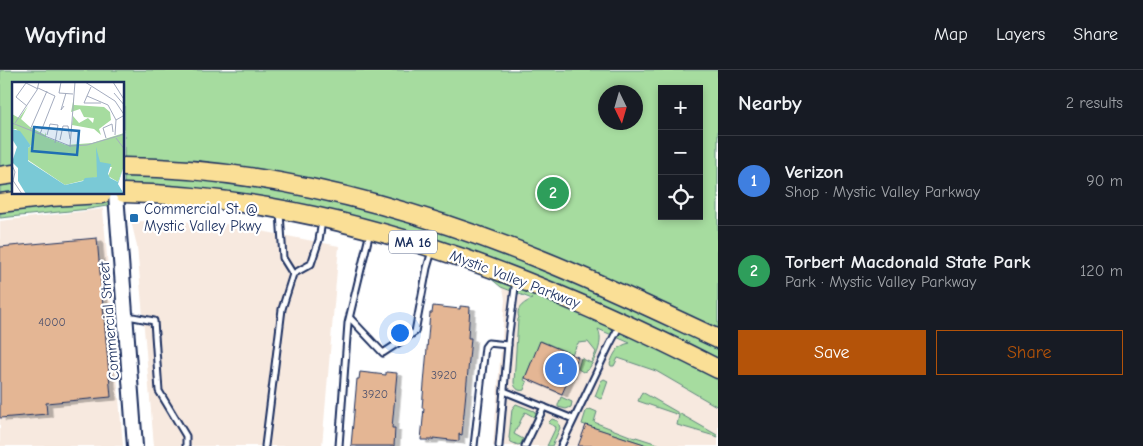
<!DOCTYPE html>
<meta charset="utf-8">
<style>
body{margin:0;font-family:"Comic Neue",sans-serif;background:#20242c;color:#f1f3f6}
.controls{position:absolute;right:15px;top:15px;display:grid;overflow:hidden;border-radius:0px;box-shadow:0 2px 8px #0003}
.controls button{width:45px;height:45px;display:grid;place-items:center;padding:0;border:0;border-bottom:1px solid #363941;background:#171b24;color:#f1f3f6;font:25px sans-serif}
.compass{position:absolute;left:598px;top:15px;width:45px;height:45px;border-radius:50%;background:#171b24;box-shadow:0 2px 8px #0003;rotate:175deg}
.you{position:absolute;left:399px;top:262px;width:18px;height:18px;margin:-12px;border:4px solid #fff;border-radius:50%;background:#1a73e8;box-shadow:0 0 0 8px #1a73e833}
.badge{display:grid;place-items:center;width:32px;height:32px;border-radius:50%;background:#b45309;color:#fff;font-size:16px;font-weight:700}
.pin{position:absolute;translate:-50% -50%;border:2px solid #fff;box-shadow:0 1px 5px #0006}
.list{margin:0;padding:0;list-style:none}
h2{display:flex;justify-content:space-between;align-items:center;height:65px;margin:0;padding:0 20px;font-size:21px}
h2 small{font-size:16px;font-weight:400;color:#9ea1a6}
.list li{display:grid;grid-template-columns:32px 1fr auto;gap:15px;align-items:center;box-sizing:border-box;height:90px;padding:0 20px;border-top:1px solid #363941}
.list b{display:block;font-size:19px;white-space:nowrap}
.list p{margin:0;font-size:16px;white-space:nowrap;color:#9ea1a6}
.list em{font-size:16px;font-style:normal;color:#9ea1a6}
.actions{display:flex;gap:10px;padding:15px 20px}
.actions a{flex:1;padding:11px 0;border:1px solid #b45309;border-radius:0px;text-align:center;font-size:18px;color:#b45309}
.actions .main{background:#b45309;color:#fff}
.icon{flex:none;width:28px;height:28px;fill:none;stroke:currentColor;stroke-width:2;stroke-linecap:round;stroke-linejoin:round}
.map{position:relative;flex:none;width:718px;height:376px;overflow:hidden}
header{display:flex;align-items:center;gap:30px;box-sizing:border-box;height:70px;padding:0 25px;background:#171b24;border-bottom:1px solid #363941}
header strong{font-size:24px}
nav{display:flex;gap:28px;margin-inline-start:auto;font-size:18px}
main{display:flex}
aside{flex:1;background:#171b24}
.map>svg:first-child{display:block}
.built{fill:#f7e9df}
.green{fill:#a6dc9f;stroke:#60867e;fill-rule:evenodd}
.building{fill:#e4b694;stroke:#1b2f5e;filter:url(#shadow)}
.lines{fill:none;stroke-linecap:round;stroke-linejoin:round}
.service-casing{stroke:#1b2f5e;stroke-width:9}
.tertiary-casing{stroke:#1b2f5e;stroke-width:18}
.trunk-casing{stroke:#1b2f5e;stroke-width:21}
.service{stroke:#fff;stroke-width:5}
.tertiary{stroke:#fff;stroke-width:14}
.trunk{stroke:#fadf96;stroke-width:18}
.poi-dot{fill:#1f6fb2;stroke:#fff;stroke-width:2}
.labels{text-anchor:middle;stroke-width:4.5;stroke-linejoin:round;paint-order:stroke}
.number-label{font-size:12px;fill:#4d516c}
.shield{fill:#fff;stroke:#5f6d8e;stroke-width:1}
.shield-label{font-size:14px;font-weight:bold;fill:#1b2f5e}
.poi-label{font-size:15px;fill:#1b2f5e;stroke:#fff;text-anchor:start}
.street-label{font-size:15px;fill:#1b2f5e;stroke:#fff}
.inset-road{fill:none;stroke:#a4acbf;stroke-width:1}
.view{fill:#1f6fb2;fill-opacity:0.15;stroke:#1f6fb2;stroke-width:2.5}
.inset-edge{fill:none;stroke:#1b2f5e;stroke-width:2.5}
</style>
<header>
<strong>Wayfind</strong>
<nav><a>Map</a><a>Layers</a><a>Share</a></nav>
</header>
<main>
<div class="map">
<svg width="718" height="376" viewBox="0 0 718 376">
<defs>
<filter id="shadow"><feDropShadow dx="5.5" dy="3" stdDeviation="0" flood-color="#0004"/></filter>
</defs>
<rect width="100%" height="100%" fill="#fff"/>
<filter id="ink" filterUnits="userSpaceOnUse"><feTurbulence type="fractalNoise" baseFrequency=".02" numOctaves="2"/><feDisplacementMap in="SourceGraphic" scale="10" xChannelSelector="R" yChannelSelector="G"/><feConvolveMatrix kernelMatrix="1 2 1 2 8 2 1 2 1" color-interpolation-filters="sRGB"/></filter>
<g filter="url(#ink)">
<g class="built">
<path d="M103 139 123 376H0V151Z"/>
<path d="M131 151 215 152 339 176 322 376H154L137 176Z"/>
<path d="M501 217 633 275 718 323V376H493L505 230 504 223Z"/>
</g>
<g class="green">
<path d="M0 0H718V337L656 301 618 288 614 296H611L610 294C614 283 618 275 630 273L598 259C604 272 596 288 588 300L583 302 578 299 581 288 591 293 596 282 588 272 578 273 572 284 541 271 524 310 527 312 524 320C518 322 514 317 514 312L518 249 519 248C515 238 524 233 532 229L501 217 483 202 383 170 244 139 136 131 89 139 0 148ZM14 14H124V124H14ZM662 19H699V146H662ZM606 22H636V52H606Z"/>
<path d="M604 309 608 311 602 328 600 329 595 326 601 311Z"/>
<path d="M642 322 717 365 718 367 677 355 679 345 638 331Z"/>
<path d="M561 327 572 332 571 337 566 339 558 337V335Z"/>
<path d="M516 334 534 341 536 344 534 347 525 342 514 364 523 369 521 374 518 375 511 372 509 368 512 339Z"/>
<path d="M590 339 597 342 594 352 635 368 636 367 664 376H650L582 354 586 341Z"/>
<path d="M552 349 558 351 560 358 552 376H547L556 357 548 353Z"/>
</g>
<g class="building">
<path d="M97 168 111 327 46 333 47 344 0 348V177Z"/>
<path d="M433 236 460 239V236L470 237 468 268H471L462 365 459 364V371L433 368V370H421L424 338H422L430 243H432Z"/>
<path d="M540 271 578 287 562 324 525 308Z"/>
<path d="M360 302 386 305V302L397 303 392 358H395L394 376H351L357 309H359Z"/>
<path d="M586 355 644 374V376H578Z"/>
</g>
<g class="lines">
<g class="service-casing">
<g id="service">
<path d="M280 143 283 188 293 204 311 194 319 170 322 151"/>
<path d="M128 246 154 251 159 321 186 366V376"/>
<path d="M350 248 383 283 415 262 427 198 432 181"/>
<path d="M504 321 573 349"/>
<path d="M265 376 282 239 293 204"/>
<path d="M339 376 348 253 370 162"/>
<path d="M474 376 485 277 488 273 508 275"/>
<path d="M499 376 509 263 516 210"/>
<path d="M525 376 544 337"/>
<path d="M561 376 610 274 620 255"/>
</g>
</g>
<g class="tertiary-casing">
<path id="tertiary" d="M116 124 135 376"/>
</g>
<g class="trunk-casing">
<g id="trunk">
<path d="M124 97C268 98 409 136 542 190 602 214 660 242 718 269"/>
<path d="M0 106 14 104"/>
<path d="M124 123C334 127 533 205 718 299"/>
<path d="M0 133 50 127 102 124"/>
</g>
</g>
<use href="#service" class="service"/>
<use href="#tertiary" class="tertiary"/>
<use href="#trunk" class="trunk"/>
</g>
</g>
<rect class="poi-dot" x="129" y="143" width="10" height="10" rx="2.5"/>
<g class="labels">
<g class="number-label">
<text x="52" y="256">4000</text>
<text x="444" y="309">3920</text>
<text x="375" y="328">3920</text>
</g>
<rect class="shield" x="389" y="160.5" width="48" height="23" rx="4"/>
<g class="shield-label">
<text x="413" y="177">MA 16</text>
</g>
<g class="poi-label">
<text x="144" y="144">Commercial St. @<tspan x="144" dy="17">Mystic Valley Pkwy</tspan></text>
</g>
<g class="street-label">
<text transform="translate(515 209) rotate(21)" y="5">Mystic Valley Parkway</text>
<text transform="translate(109 251) rotate(-95)" y="5">Commercial Street</text>
</g>
</g>
<g transform="translate(12 12)">
<rect width="112" height="112" fill="#fff"/>
<path d="M62 15V23L92 25 98 30 99 38 87 47 89 53 82 47 60 43 61 34 67 41 76 36 81 41 82 36 72 35 68 27 59 30ZM16 24 9 37 18 45 33 53 34 50V55L54 63 80 61 112 51V84L106 100 96 94 100 85H94L88 96 86 85 85 95 53 103 16 78V66L19 64 4 47H0V32L7 36Z" fill="#a6dc9f"/>
<path d="M0 47 8 49 19 64 16 66V79L53 103 71 99 73 96 85 95 84 65 88 80 99 82 96 92 98 96 106 100 112 84 106 102 112 112H14L6 99V86L0 80 5 65 0 57Z" fill="#7ac9d6"/>
<path class="inset-road" d="M49 0 47 11 61 12M73 0 103 19 113 34M101 0 113 19M79 5 75 14 96 23 104 38M26 6 43 14 28 52M102 11 113 24M75 14 72 21H89M15 24 4 15 14 1 26 7M52 24 49 28 54 11M0 41 58 64 75 63 113 52M3 41 25 8 27 0M18 48 35 9M35 53 38 42 46 43 43 61M103 53 104 38 111 34M94 56 91 46 100 42 101 50M104 56 113 68M48 58 51 44H56L58 57M58 65 63 0M0 83 3 90 1 99M0 97 10 112"/>
<path class="view" d="M22 45 67 49 65 73 20 69Z"/>
<rect width="112" height="112" class="inset-edge"/>
</g>
</svg>
<div class="controls">
<button>+</button>
<button>−</button>
<button><svg class="icon" aria-label="locate" viewBox="0 0 24 24"><circle cx="12" cy="12" r="6"/><path d="M12 2v4M12 18v4M2 12h4M18 12h4"/></svg></button>
</div>
<svg class="compass" viewBox="-18 -18 36 36"><path d="M0-13l5 13h-10z" fill="#e53935"/><path d="M0 13l5-13h-10z" fill="#9ea1a6"/></svg>
<div class="you"></div>
<div class="pin badge" style="left:561px;top:299px;background:#3f7fe0">1</div>
<div class="pin badge" style="left:553px;top:123px;background:#2e9e5b">2</div>
</div>
<aside>
<h2>Nearby<small>2 results</small></h2>
<ul class="list">
<li><span class="badge" style="background:#3f7fe0">1</span><div><b>Verizon</b><p>Shop · Mystic Valley Parkway</p></div><em>90 m</em></li>
<li><span class="badge" style="background:#2e9e5b">2</span><div><b>Torbert Macdonald State Park</b><p>Park · Mystic Valley Parkway</p></div><em>120 m</em></li>
</ul>
<div class="actions"><a class="main">Save</a><a>Share</a></div>
</aside>
</main>
